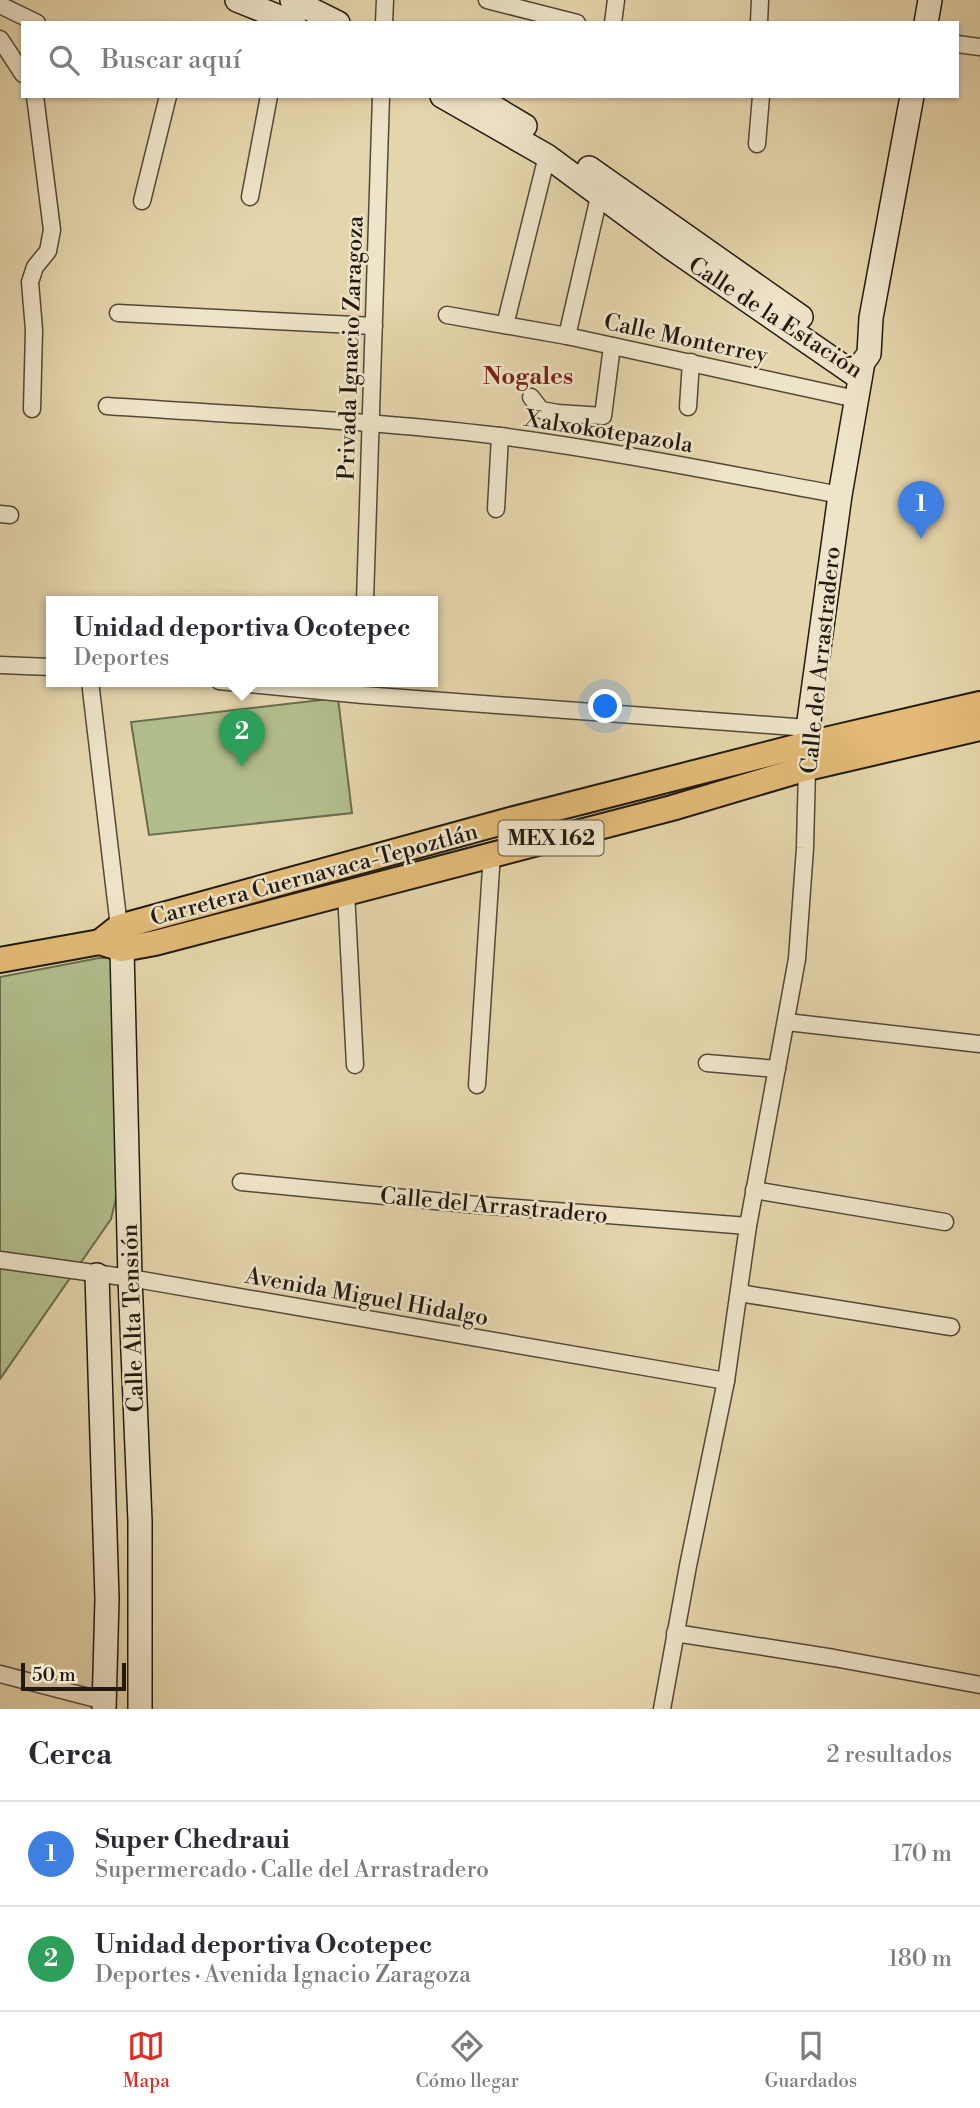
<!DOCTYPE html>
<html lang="es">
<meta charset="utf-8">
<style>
body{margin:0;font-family:"Libre Bodoni",serif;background:#f2f2f3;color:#2b2b33}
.scale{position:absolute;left:21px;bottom:18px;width:105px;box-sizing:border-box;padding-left:7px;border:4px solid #221911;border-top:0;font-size:19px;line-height:24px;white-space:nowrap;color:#221911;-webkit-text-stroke:5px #eee4c9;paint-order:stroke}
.you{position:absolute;left:606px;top:707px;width:24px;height:24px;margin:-18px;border:5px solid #fff;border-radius:50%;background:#1a73e8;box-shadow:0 0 0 10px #1a73e833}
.badge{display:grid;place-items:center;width:46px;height:46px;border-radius:50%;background:#d93025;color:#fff;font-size:23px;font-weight:700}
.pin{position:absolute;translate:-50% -58px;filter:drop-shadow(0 2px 4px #0008)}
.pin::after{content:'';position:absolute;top:37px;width:24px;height:21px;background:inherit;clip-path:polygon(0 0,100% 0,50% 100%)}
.popup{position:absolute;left:46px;top:596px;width:392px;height:91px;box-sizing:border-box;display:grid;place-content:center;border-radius:0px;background:#fff;filter:drop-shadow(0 2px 5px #0005);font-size:23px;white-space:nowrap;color:#7c7c81}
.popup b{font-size:26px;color:#2b2b33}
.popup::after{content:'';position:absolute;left:50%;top:100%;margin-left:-14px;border:14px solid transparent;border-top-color:#fff}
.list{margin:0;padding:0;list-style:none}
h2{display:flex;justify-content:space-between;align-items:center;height:91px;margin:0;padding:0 28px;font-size:30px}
h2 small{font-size:23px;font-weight:400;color:#7c7c81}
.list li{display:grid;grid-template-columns:46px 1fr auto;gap:21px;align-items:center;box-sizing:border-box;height:105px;padding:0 28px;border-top:2px solid #e1e1e2}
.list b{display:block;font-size:26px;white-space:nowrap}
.list p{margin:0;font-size:23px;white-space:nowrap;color:#7c7c81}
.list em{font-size:23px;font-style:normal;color:#7c7c81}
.icon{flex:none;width:38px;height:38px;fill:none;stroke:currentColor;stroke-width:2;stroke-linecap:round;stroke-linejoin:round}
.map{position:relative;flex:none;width:980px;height:1709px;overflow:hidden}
.search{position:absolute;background:#fff;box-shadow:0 2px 5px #0004;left:21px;right:21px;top:21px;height:77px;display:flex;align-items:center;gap:18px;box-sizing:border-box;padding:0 24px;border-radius:0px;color:#7c7c81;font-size:26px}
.sheet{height:301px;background:#fff}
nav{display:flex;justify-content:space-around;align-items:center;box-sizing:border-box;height:98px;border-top:2px solid #e1e1e2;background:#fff;font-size:19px;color:#7c7c81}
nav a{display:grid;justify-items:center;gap:4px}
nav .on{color:#d93025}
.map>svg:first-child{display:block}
.green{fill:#b1be8c;stroke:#6a6c4e;stroke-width:2}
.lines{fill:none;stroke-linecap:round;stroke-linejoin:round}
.street-casing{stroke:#534838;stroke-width:19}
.secondary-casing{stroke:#221911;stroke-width:26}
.primary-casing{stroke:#221911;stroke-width:28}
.street{stroke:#eee4c9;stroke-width:16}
.secondary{stroke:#eee4c9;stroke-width:23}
.primary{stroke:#e2ba76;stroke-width:24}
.labels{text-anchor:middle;stroke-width:5;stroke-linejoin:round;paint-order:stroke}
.shield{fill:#eee4c9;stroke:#5f5648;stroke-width:2}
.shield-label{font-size:21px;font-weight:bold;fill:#221911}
.street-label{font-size:23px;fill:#221911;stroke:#eee4c9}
.neighbourhood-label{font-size:24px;font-weight:bold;fill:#7a1f14;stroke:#eee4c9}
</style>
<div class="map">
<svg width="980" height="1709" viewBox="0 0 980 1709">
<rect width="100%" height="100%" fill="#e5d5ac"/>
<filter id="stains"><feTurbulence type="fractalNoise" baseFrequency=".00286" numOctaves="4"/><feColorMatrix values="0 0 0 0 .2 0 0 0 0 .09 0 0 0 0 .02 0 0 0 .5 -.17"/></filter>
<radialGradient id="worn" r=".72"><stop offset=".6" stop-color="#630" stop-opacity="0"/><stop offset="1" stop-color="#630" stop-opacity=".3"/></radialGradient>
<g class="green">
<path d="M338 698 352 813 149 835 131 722Z"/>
<path d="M99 958H113L118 1190 111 1219 0 1379V977Z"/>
</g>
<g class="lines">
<g class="street-casing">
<g id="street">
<path d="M487 0 577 23"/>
<path d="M0 5 37 23"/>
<path d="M384 23 385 0"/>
<path d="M613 23 616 0"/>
<path d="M759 23 760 0"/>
<path d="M0 39 23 74"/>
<path d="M957 44 980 47"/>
<path d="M757 144 761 96"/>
<path d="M250 197 269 96"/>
<path d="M142 201 168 96"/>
<path d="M118 313 374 326"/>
<path d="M447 315 567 336 856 399"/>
<path d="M505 325 547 156"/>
<path d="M567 336 601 188"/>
<path d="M531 397 541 410 558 413 603 416 612 346"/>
<path d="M107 406C238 415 370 420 500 436 614 451 727 474 840 495"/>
<path d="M688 407 691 362"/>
<path d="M32 409 34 330 30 282 35 267 48 251 52 230 35 96"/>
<path d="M496 509 500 436"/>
<path d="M0 514 10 515"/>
<path d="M365 601 381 96"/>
<path d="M0 665 51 667"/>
<path d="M90 681 119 927"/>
<path d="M219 681 363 695 808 728"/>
<path d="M346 892 355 1065"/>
<path d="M787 1022 980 1044"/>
<path d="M707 1063 777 1069"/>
<path d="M477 1085 492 853"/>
<path d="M241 1182 466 1204 748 1226"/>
<path d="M754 1190 945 1222"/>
<path d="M0 1260 130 1278 726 1381"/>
<path d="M739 1293 951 1327"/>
<path d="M675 1633 834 1658 980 1685"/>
<path d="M0 1674 104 1701"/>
<path d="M662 1709 688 1566 726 1381 748 1226 797 959 805 848 807 768"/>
</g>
</g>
<g class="secondary-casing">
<g id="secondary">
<path d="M237 0 294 23"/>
<path d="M292 0 338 23"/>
<path d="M926 23 930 0"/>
<path d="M442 96 547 156 670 247 860 378"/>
<path d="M475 96 525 126"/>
<path d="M589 168 801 317"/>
<path d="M807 762 808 728 840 495 863 362 869 354 871 318 912 96"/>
<path d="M120 932 122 949 130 1278 140 1521V1709"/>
<path d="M97 1275 107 1599 104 1709"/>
</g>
</g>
<g class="primary-casing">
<g id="primary">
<path d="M100 942 119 927 510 820 808 744 980 704"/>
<path d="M0 960 100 942 122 949 155 943 672 808 807 768 980 728"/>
</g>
</g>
<use href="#street" class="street"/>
<use href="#secondary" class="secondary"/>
<use href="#primary" class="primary"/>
</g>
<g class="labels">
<rect class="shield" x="498.5" y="820.5" width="105" height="35" rx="5"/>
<g class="shield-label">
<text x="551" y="845">MEX 162</text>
</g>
<g class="street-label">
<text transform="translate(776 317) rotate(33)" y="8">Calle de la Estación</text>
<text transform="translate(686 338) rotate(12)" y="8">Calle Monterrey</text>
<text transform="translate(350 348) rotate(-88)" y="8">Privada Ignacio Zaragoza</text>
<text transform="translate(609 431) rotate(9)" y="8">Xalxokotepazola</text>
<text transform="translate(820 660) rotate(-84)" y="8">Calle del Arrastradero</text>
<text transform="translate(314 874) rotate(-15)" y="8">Carretera Cuernavaca-Tepoztlán</text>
<text transform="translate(494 1205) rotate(5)" y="8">Calle del Arrastradero</text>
<text transform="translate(367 1296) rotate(10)" y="8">Avenida Miguel Hidalgo</text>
<text transform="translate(132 1318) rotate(-92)" y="8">Calle Alta Tensión</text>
</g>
<g class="neighbourhood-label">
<text x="528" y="384">Nogales</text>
</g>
</g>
<rect width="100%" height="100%" filter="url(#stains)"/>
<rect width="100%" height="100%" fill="url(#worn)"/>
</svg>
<div class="scale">50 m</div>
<div class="you"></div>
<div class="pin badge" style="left:921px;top:539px;background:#3f7fe0">1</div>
<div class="pin badge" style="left:242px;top:767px;background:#2e9e5b">2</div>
<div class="popup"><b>Unidad deportiva Ocotepec</b>Deportes</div>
<div class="search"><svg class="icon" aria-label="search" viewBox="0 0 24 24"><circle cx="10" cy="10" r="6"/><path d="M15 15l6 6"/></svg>Buscar aquí</div>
</div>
<section class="sheet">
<h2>Cerca<small>2 resultados</small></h2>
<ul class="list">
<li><span class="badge" style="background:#3f7fe0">1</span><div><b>Super Chedraui</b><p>Supermercado · Calle del Arrastradero</p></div><em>170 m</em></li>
<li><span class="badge" style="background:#2e9e5b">2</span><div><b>Unidad deportiva Ocotepec</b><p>Deportes · Avenida Ignacio Zaragoza</p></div><em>180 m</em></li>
</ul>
</section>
<nav>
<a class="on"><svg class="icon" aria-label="map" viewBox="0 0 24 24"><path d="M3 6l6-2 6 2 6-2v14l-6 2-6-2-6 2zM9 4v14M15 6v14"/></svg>Mapa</a>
<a><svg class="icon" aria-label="directions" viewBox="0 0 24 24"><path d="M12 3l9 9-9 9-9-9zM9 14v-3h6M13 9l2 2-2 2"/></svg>Cómo llegar</a>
<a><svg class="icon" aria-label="saved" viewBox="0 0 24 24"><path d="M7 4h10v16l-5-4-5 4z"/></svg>Guardados</a>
</nav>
